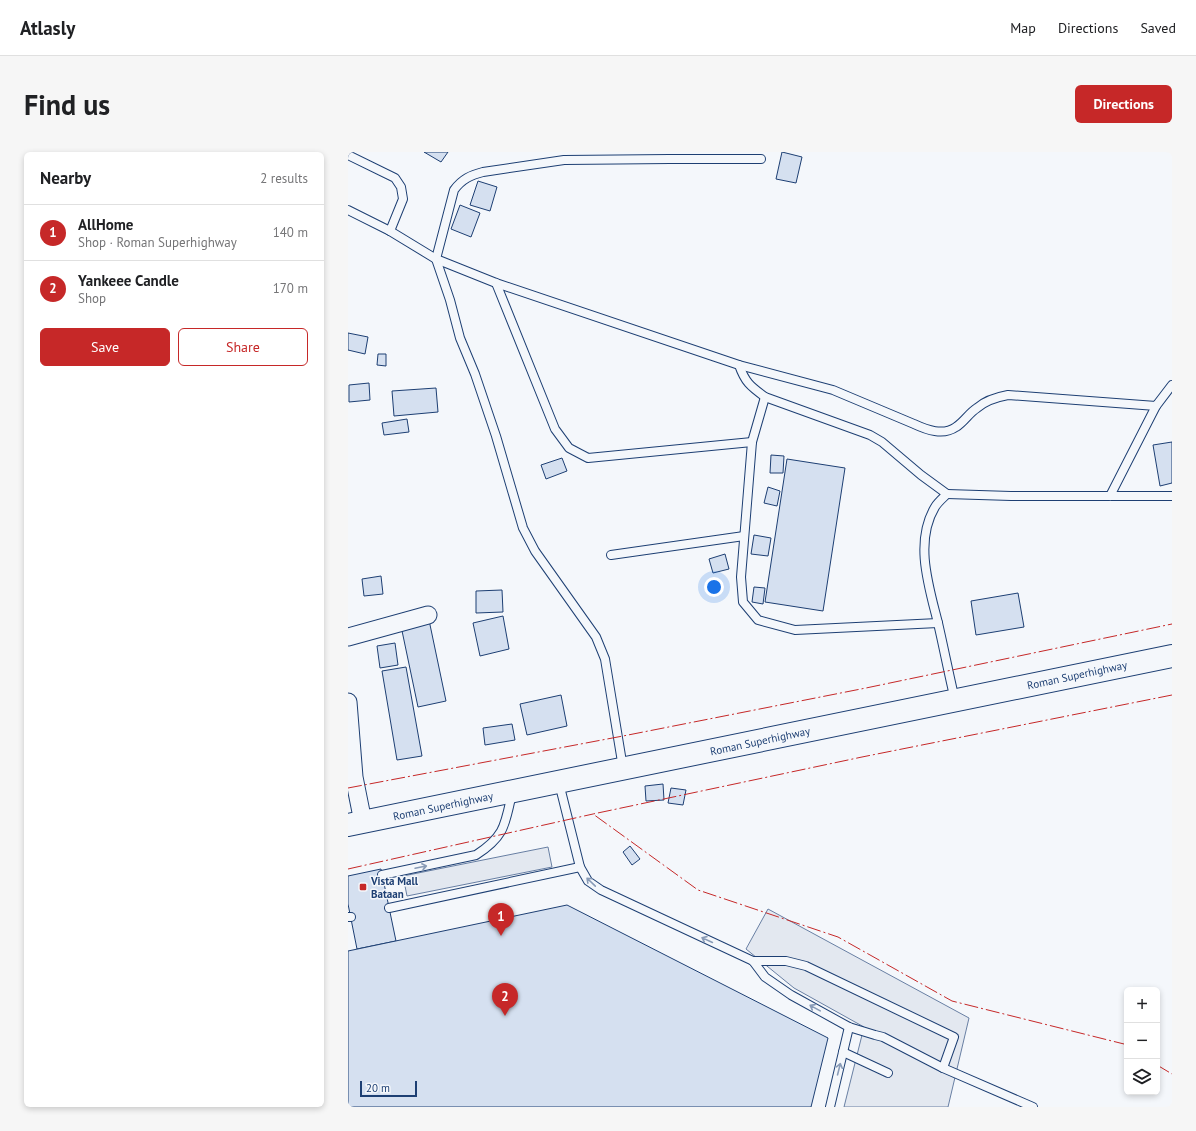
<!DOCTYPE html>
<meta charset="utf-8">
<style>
body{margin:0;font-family:"PT Sans",sans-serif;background:#f6f6f6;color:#202124}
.controls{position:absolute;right:12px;bottom:12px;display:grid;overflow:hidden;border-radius:6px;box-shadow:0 2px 6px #0003}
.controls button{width:36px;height:36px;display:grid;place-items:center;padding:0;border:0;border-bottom:1px solid #e0e0e0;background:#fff;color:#202124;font:20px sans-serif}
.scale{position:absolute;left:12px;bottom:10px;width:57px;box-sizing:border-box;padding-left:4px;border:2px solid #1d3f73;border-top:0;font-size:11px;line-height:14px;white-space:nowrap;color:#1d3f73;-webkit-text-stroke:3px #f4f7fb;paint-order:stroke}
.you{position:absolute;left:366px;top:435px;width:14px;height:14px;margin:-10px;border:3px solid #fff;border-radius:50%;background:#1a73e8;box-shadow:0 0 0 6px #1a73e833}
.badge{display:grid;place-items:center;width:26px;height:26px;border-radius:50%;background:#c62828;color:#fff;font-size:13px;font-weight:700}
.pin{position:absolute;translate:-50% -33px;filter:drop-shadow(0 1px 2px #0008)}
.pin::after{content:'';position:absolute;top:21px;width:14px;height:12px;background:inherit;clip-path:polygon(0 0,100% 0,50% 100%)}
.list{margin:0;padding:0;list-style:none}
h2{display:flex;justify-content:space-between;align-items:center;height:52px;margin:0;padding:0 16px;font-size:17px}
h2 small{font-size:13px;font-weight:400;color:#757577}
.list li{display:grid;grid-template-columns:26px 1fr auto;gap:12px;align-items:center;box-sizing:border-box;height:56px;padding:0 16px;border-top:1px solid #e0e0e0}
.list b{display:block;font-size:15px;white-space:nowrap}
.list p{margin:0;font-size:13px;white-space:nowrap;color:#757577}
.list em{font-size:13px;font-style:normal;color:#757577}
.actions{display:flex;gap:8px;padding:12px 16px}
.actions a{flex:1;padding:9px 0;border:1px solid #c62828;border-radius:6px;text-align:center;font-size:14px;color:#c62828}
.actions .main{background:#c62828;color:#fff}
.icon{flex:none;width:22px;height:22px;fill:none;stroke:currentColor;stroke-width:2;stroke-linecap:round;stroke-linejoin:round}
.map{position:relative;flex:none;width:824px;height:955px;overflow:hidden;border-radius:6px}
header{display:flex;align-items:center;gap:24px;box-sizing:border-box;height:56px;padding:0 20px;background:#fff;border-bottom:1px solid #e0e0e0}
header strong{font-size:19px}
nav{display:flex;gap:22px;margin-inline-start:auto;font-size:14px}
.intro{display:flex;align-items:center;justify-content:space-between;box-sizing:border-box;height:96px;padding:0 24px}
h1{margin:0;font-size:28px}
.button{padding:10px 18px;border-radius:6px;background:#c62828;color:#fff;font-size:14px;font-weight:700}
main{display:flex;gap:24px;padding:0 24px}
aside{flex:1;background:#fff;border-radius:6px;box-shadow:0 2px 6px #0003}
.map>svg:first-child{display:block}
.parking{fill:#e3e8f0;stroke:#687fa3}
.building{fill:#d5e0f0;stroke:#1d3f73}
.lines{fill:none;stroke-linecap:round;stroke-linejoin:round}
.lane-casing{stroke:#1d3f73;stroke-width:10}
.street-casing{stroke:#1d3f73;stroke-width:19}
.primary-casing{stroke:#1d3f73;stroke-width:24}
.lane{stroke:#f4f7fb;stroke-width:8}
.street{stroke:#f4f7fb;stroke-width:17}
.primary{stroke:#f4f7fb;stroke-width:22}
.power{stroke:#c62828;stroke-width:1;stroke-dasharray:14 3 2 3;stroke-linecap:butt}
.oneway{stroke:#889bb7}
.poi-dot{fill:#c62828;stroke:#f4f7fb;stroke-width:1.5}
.labels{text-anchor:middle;stroke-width:3;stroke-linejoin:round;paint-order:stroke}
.street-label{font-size:11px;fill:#1d3f73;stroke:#f4f7fb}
.poi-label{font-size:11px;font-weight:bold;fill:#1d3f73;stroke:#f4f7fb;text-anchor:start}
</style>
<header>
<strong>Atlasly</strong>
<nav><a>Map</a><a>Directions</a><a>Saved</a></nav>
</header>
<div class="intro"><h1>Find us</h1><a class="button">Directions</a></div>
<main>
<aside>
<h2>Nearby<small>2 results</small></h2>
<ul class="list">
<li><span class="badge">1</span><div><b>AllHome</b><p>Shop · Roman Superhighway</p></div><em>140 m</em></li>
<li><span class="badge">2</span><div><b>Yankeee Candle</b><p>Shop</p></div><em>170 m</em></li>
</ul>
<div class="actions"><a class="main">Save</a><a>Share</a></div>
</aside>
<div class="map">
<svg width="824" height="955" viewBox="0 0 824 955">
<rect width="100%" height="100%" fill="#f4f7fb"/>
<g class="parking">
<path d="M200 695 204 715 59 744 55 724Z"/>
<path d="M420 757 621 866 600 955H496L516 875 446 836 398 797Z"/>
</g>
<g class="building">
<path d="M76 0H100L93 10Z"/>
<path d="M434 0 454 5 448 31 428 27Z"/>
<path d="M130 29 149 35 142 59 122 53Z"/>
<path d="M112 53 132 61 123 85 103 77Z"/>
<path d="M0 181 20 185 17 202 0 198Z"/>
<path d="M30 202H38V214L29 213Z"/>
<path d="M21 231 22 248 1 250V233Z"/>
<path d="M88 236 90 260 46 264 44 239Z"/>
<path d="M59 267 61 280 36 283 34 271Z"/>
<path d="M824 290V331L812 334 805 293Z"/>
<path d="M423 303 436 304 435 321H422Z"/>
<path d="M214 306 219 319 198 327 193 313Z"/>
<path d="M439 307 497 316 475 459 417 450Z"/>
<path d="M420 335 432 339 429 354 416 351Z"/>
<path d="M406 383 423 386 420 404 403 402Z"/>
<path d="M377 402 381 417 365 421 361 407Z"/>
<path d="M33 424 35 442 16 444 14 427Z"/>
<path d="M406 435 417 436 415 452 404 450Z"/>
<path d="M154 438 155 460 128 461V439Z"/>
<path d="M670 441 676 475 628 483 623 449Z"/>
<path d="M155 464 161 497 132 504 125 471Z"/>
<path d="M81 468 98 549 70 555 53 474Z"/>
<path d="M47 491 50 513 32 516 29 494Z"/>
<path d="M58 515 74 604 49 608 34 519Z"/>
<path d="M213 543 219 574 179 583 172 552Z"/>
<path d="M164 572 167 588 137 593 135 576Z"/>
<path d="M315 632 316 648 298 649 297 634Z"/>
<path d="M323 636 338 638 335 653 320 651Z"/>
<path d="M282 694 292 707 284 713 275 700Z"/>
<path d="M33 717 48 789 9 797 0 752V724Z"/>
<path d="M219 753 480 886 463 955H0V799Z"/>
</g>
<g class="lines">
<g class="lane-casing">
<g id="lane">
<path d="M0 3 47 26 53 35 55 47 42 79"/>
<path d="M0 58 42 79 88 107 148 131 391 213C397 230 402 234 417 245L522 283 534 290 573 323 599 342C595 346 590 350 587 355 566 390 581 435 590 471 596 497 601 523 607 548"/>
<path d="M148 131 207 277 221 296 240 306 404 290"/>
<path d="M391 213 485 238 566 272C579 278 595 284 608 275 616 270 621 261 629 256 638 248 649 245 660 243L808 254 824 233"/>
<path d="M417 245 404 290 393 425 395 450 410 468 447 478 590 471"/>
<path d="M599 342 663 344H824"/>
<path d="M762 344 808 254"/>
<path d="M263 403 396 384"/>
<path d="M275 616 257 507 248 485 187 399 175 376 148 284 127 222 112 186 102 148 88 107 106 38C114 27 123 23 135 20L216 8 322 7H413"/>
<path d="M211 631 232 715 240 729 253 738 405 809 417 825 443 843 501 875 527 883 535 885 595 916 685 955"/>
<path d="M34 723 128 703C157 684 157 673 164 641"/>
<path d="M41 756 232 715"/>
<path d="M0 765H3"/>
<path d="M405 809H438L458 814 606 885 595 916"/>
<path d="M495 900 540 921"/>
<path d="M482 955 501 875"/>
</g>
</g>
<g class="street-casing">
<g id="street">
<path d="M0 485 80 463"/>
<path d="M0 550 6 625 15 670"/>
</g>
</g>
<g class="primary-casing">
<path id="primary" d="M0 673 824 504"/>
</g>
<use href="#lane" class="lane"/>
<use href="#street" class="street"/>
<use href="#primary" class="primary"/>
<g class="power">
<path d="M0 636 275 584 518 536 824 472"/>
<path d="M0 717 245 662"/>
<path d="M779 894 776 892 604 849 490 785 350 738 245 662 514 605 824 543"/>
<path d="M809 913 824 922"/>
</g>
</g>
<defs><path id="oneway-shaft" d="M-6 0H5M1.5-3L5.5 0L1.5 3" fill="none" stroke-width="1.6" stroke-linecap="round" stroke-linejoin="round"/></defs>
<g class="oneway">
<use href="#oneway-shaft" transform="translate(73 715) rotate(-12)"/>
<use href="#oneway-shaft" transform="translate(243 730) rotate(-136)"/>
<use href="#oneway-shaft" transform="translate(359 788) rotate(-155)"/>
<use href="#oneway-shaft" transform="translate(467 856) rotate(-151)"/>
<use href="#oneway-shaft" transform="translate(491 917) rotate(-76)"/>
</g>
<rect class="poi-dot" x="11" y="731" width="8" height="8" rx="2"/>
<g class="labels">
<g class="street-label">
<text transform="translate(729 523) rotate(-12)" y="4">Roman Superhighway</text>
<text transform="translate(412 589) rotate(-12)" y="4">Roman Superhighway</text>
<text transform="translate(95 654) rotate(-12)" y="4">Roman Superhighway</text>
</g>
<g class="poi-label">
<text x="23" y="733">Vista Mall<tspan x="23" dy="13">Bataan</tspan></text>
</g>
</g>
</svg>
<div class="controls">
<button>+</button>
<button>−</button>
<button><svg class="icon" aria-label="layers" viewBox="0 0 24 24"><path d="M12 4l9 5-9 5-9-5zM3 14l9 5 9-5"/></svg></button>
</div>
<div class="scale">20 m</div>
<div class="you"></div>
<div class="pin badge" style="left:153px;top:784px">1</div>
<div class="pin badge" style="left:157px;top:864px">2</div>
</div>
</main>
